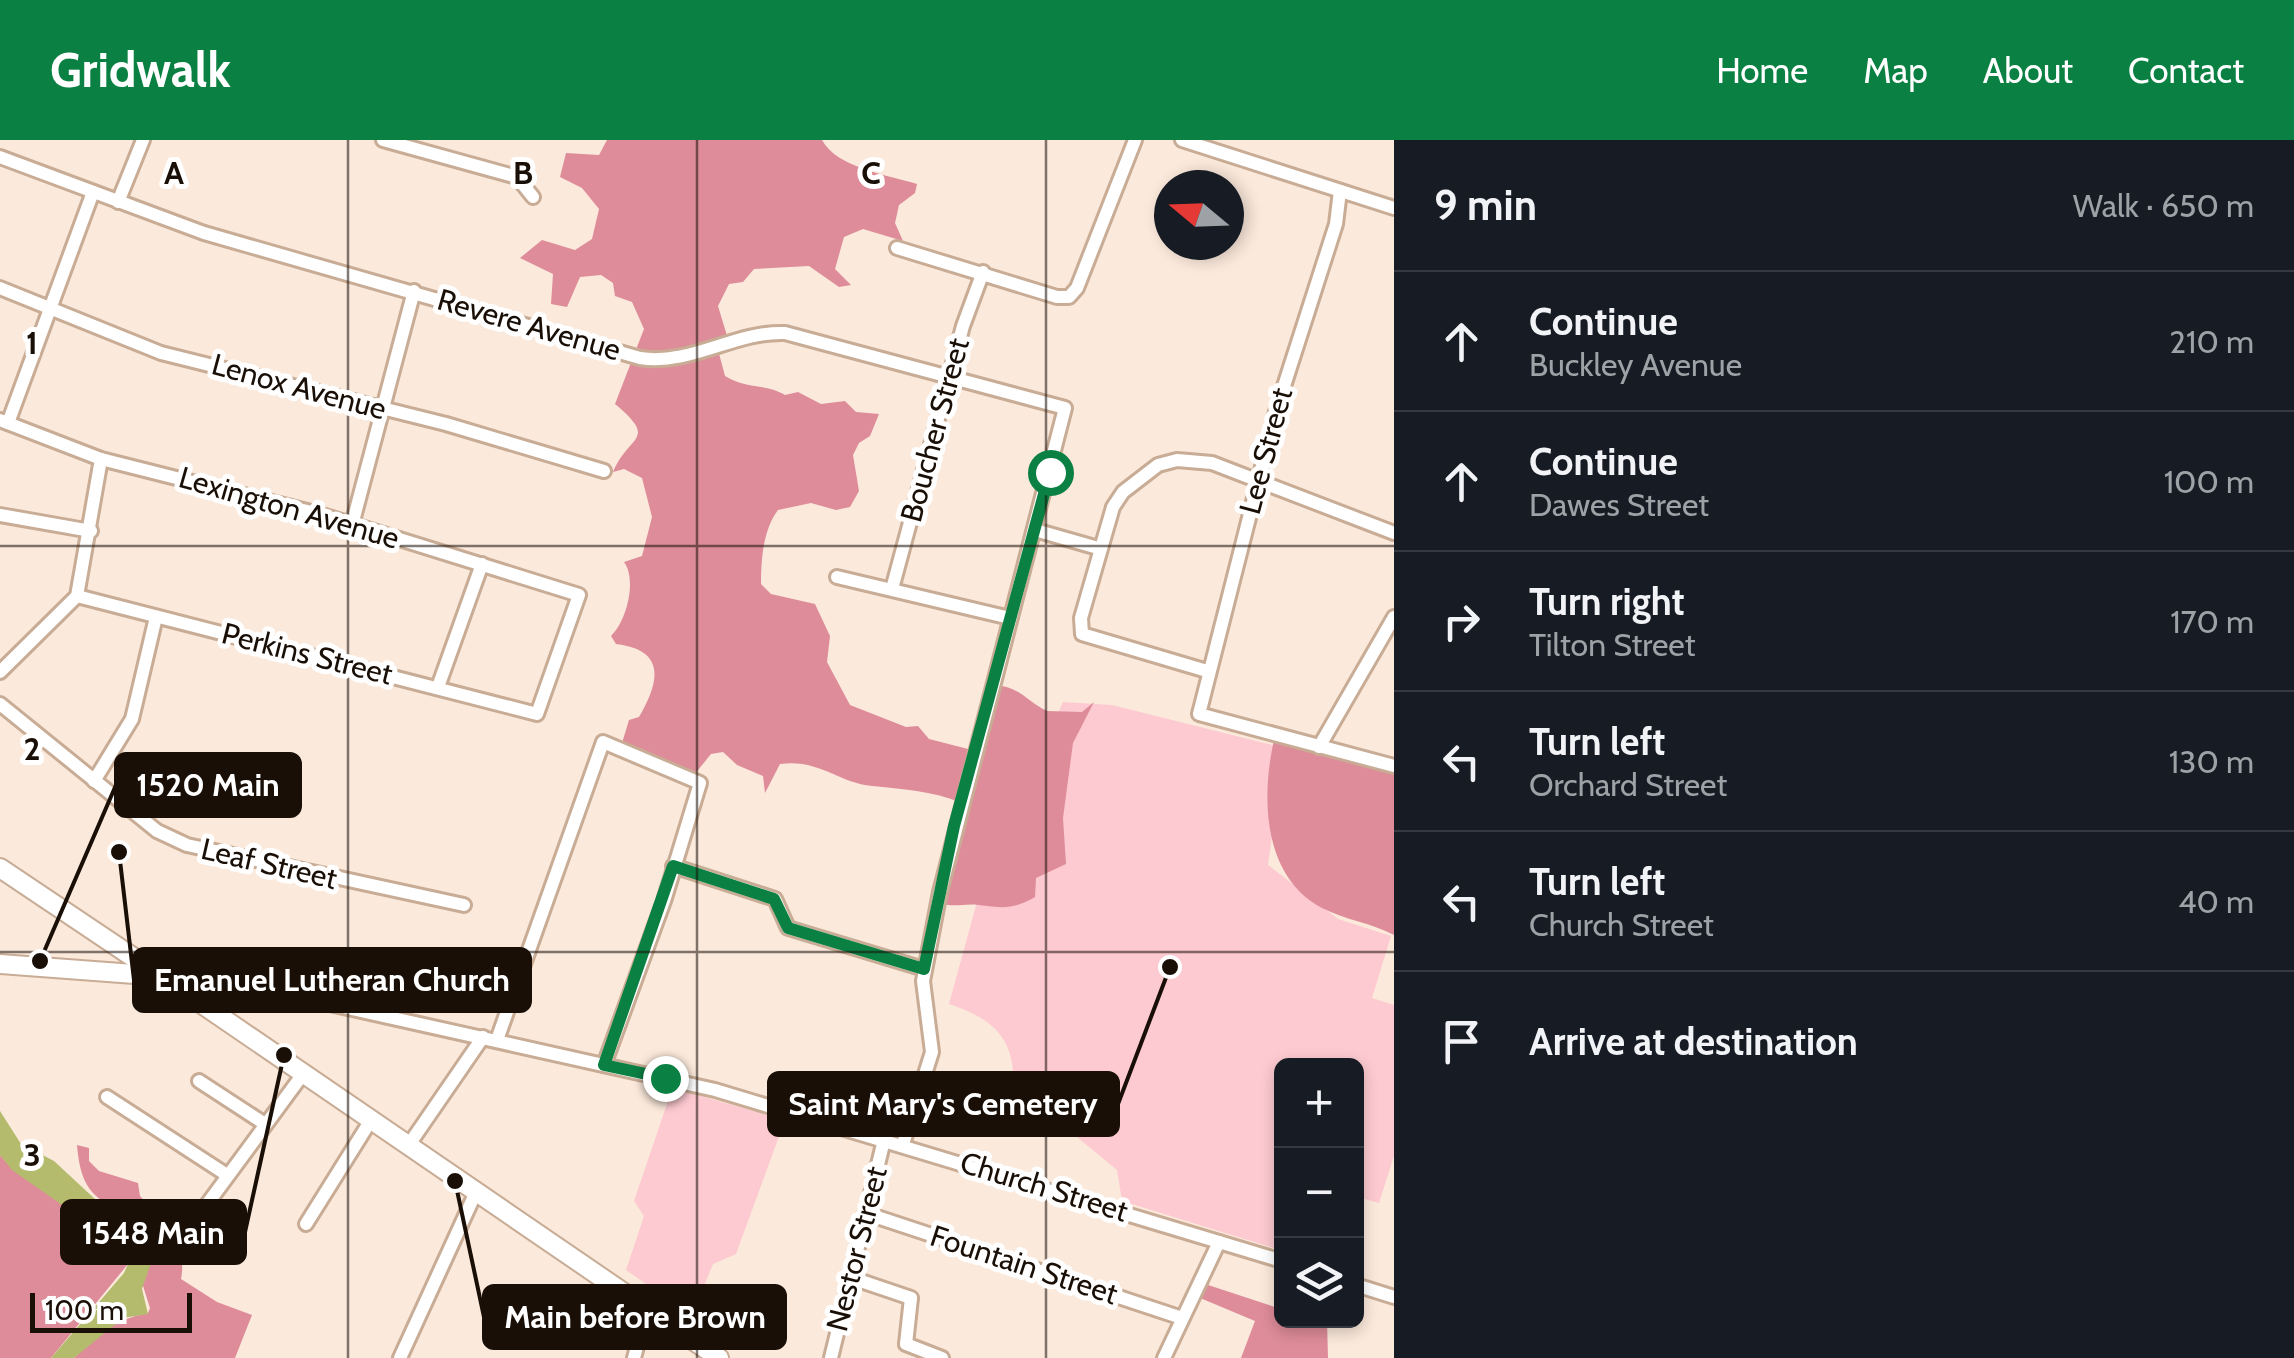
<!DOCTYPE html>
<meta charset="utf-8">
<style>
body{margin:0;font-family:Cabin,sans-serif;background:#20242c;color:#f1f3f6}
.controls{position:absolute;right:30px;bottom:30px;display:grid;overflow:hidden;border-radius:15px;box-shadow:0 5px 15px #0003}
.controls button{width:90px;height:90px;display:grid;place-items:center;padding:0;border:0;border-bottom:2px solid #363941;background:#171b24;color:#f1f3f6;font:50px sans-serif}
.compass{position:absolute;left:1154px;top:30px;width:90px;height:90px;border-radius:50%;background:#171b24;box-shadow:0 5px 15px #0003;rotate:289deg}
.scale{position:absolute;left:30px;bottom:25px;width:162px;box-sizing:border-box;padding-left:10px;border:5px solid #190f07;border-top:0;font-size:28px;line-height:35px;white-space:nowrap;color:#190f07;-webkit-text-stroke:8px #fff;paint-order:stroke}
.stop{position:absolute;width:30px;height:30px;margin:-22px;border:8px solid #0b8043;border-radius:50%;background:#fff}
.stop.end{background:#0b8043;border-color:#fff;box-shadow:0 2px 10px #0008}
.list{margin:0;padding:0;list-style:none}
h2{display:flex;justify-content:space-between;align-items:center;height:130px;margin:0;padding:0 40px;font-size:42px}
h2 small{font-size:32px;font-weight:400;color:#9ea1a6}
.list li{display:grid;grid-template-columns:65px 1fr auto;gap:30px;align-items:center;box-sizing:border-box;height:140px;padding:0 40px;border-top:2px solid #363941}
.list b{display:block;font-size:38px;white-space:nowrap}
.list p{margin:0;font-size:32px;white-space:nowrap;color:#9ea1a6}
.list em{font-size:32px;font-style:normal;color:#9ea1a6}
.icon{flex:none;width:55px;height:55px;fill:none;stroke:currentColor;stroke-width:2;stroke-linecap:round;stroke-linejoin:round}
.map{position:relative;flex:none;width:1394px;height:1218px;overflow:hidden}
header{display:flex;align-items:center;gap:60px;box-sizing:border-box;height:140px;padding:0 50px;background:#0b8043;color:#fff}
header strong{font-size:48px}
nav{display:flex;gap:55px;margin-inline-start:auto;font-size:35px}
main{display:flex}
aside{flex:1;background:#171b24}
.map>svg:first-child{display:block}
.green{fill:#fccad0}
.forest{fill:#de8c99}
.water{fill:#b5bb6d}
.lines{fill:none;stroke-linecap:round;stroke-linejoin:round}
.minor-casing{stroke:#c8ac95;stroke-width:18}
.major-casing{stroke:#c8ac95;stroke-width:22}
.minor{stroke:#fff;stroke-width:12}
.major{stroke:#fff;stroke-width:18}
.route{stroke:#0b8043;stroke-width:12}
.grid{fill:none;stroke:#190f07;stroke-width:2.5;stroke-opacity:0.55}
.labels{text-anchor:middle;stroke-width:10;stroke-linejoin:round;paint-order:stroke}
.street-label{font-size:30px;fill:#190f07;stroke:#fff}
.grid-label{font-size:32px;text-anchor:middle;font-weight:bold;fill:#190f07;stroke:#fff;stroke-width:10;stroke-linejoin:round;paint-order:stroke}
.leader{fill:none;stroke:#190f07;stroke-width:4}
.callout-dot{fill:#190f07;stroke:#fff;stroke-width:4}
.callout{fill:#190f07;stroke:#190f07;stroke-width:4}
.callout-label{font-size:32px;text-anchor:middle;font-weight:bold;fill:#fff}
</style>
<header>
<strong>Gridwalk</strong>
<nav><a>Home</a><a>Map</a><a>About</a><a>Contact</a></nav>
</header>
<main>
<div class="map">
<svg width="1394" height="1218" viewBox="0 0 1394 1218">
<rect width="100%" height="100%" fill="#fbe9db"/>
<g class="green">
<path d="M1063 562 1112 565 1284 608 1268 725 1338 779 1391 796 1372 858 1394 865V1016L1379 1063 1357 1057 1356 926H1282V1086L1274 1108 1122 1061 1117 1030 1066 988 1063 976 1013 955C1017 902 998 880 949 864L986 729Z"/>
<path d="M676 949 785 980 736 1114 713 1124 692 1176 626 1130 644 1076 634 1061 671 952Z"/>
</g>
<g class="forest">
<path d="M607 0H822C837 28 888 35 917 44L915 53 899 65 895 83 903 101 863 89 844 97 835 129 851 145 839 147 809 126 754 129 743 142 729 144 718 166 728 199 717 206 725 236C748 250 764 243 785 255L798 252 821 264 845 261 856 272 879 274 870 296 859 303 853 315 859 351 850 367 836 370 811 363 778 370C763 390 761 419 761 444L771 454 815 464 830 496 827 522 850 565 906 587 918 586 929 599 972 610 991 546C1017 543 1027 562 1047 571L1082 572 1094 562 1073 603 1063 678 1066 724 1036 738 1035 757C1012 770 1004 768 979 765 964 763 955 768 938 763L959 662C933 651 901 649 872 646 838 643 820 619 780 624L765 653 763 636 737 625 723 612 711 614 694 635 622 603 629 580 639 577C660 541 666 510 616 504L611 496C627 481 637 439 624 422L642 416 652 377 642 338 624 329 613 332C629 294 659 301 615 264L644 189 632 162 615 156 613 143 601 135 580 137 567 167 551 164 553 134 520 118 542 100 575 110 592 99 599 69 582 48 560 37 566 13 599 15Z"/>
<path d="M1275 596 1394 626V795C1372 783 1345 780 1322 768 1261 736 1261 653 1275 596Z"/>
<path d="M77 1005 89 1008V1021L99 1031 138 1043 140 1056 149 1066 166 1067 182 1075C173 1107 186 1115 181 1139L217 1162 252 1175 235 1218H74C98 1195 115 1179 148 1173L150 1168 119 1070C87 1056 80 1039 77 1005Z"/>
<path d="M0 1015C33 1057 113 1077 128 1124L51 1218H0Z"/>
<path d="M1199 1142 1281 1169 1282 1180 1327 1181 1328 1218H1241L1255 1181 1193 1155Z"/>
</g>
<path class="water" d="M0 971 21 1004 54 1021 96 1060 128 1079 152 1120 142 1149 148 1174 123 1178 74 1218H51L124 1133 128 1124 122 1107 12 1030 0 1015Z"/>
<g class="lines">
<g class="minor-casing">
<g id="minor">
<path d="M383 0 517 37 533 57"/>
<path d="M1182 0 1394 68"/>
<path d="M0 17 204 93 640 218C690 226 735 191 785 193L1065 268 940 752 923 841 932 912 903 1004"/>
<path d="M1340 51 1336 84 1277 268 1199 574 1394 626"/>
<path d="M118 62 143 0"/>
<path d="M897 108 1057 157H1069L1077 148 1135 0"/>
<path d="M0 148 161 213 446 284 604 331"/>
<path d="M0 280 101 319 319 374 579 455 537 574 77 456"/>
<path d="M8 283 93 52"/>
<path d="M0 375 91 391"/>
<path d="M352 385 414 151"/>
<path d="M1035 390 1098 408"/>
<path d="M837 437 1010 478"/>
<path d="M892 449 963 186 983 132"/>
<path d="M1207 531 1082 494 1081 478 1113 367 1123 352 1158 325 1177 320 1212 323 1394 393"/>
<path d="M0 532 77 456 101 319"/>
<path d="M438 547 482 424"/>
<path d="M0 564 157 691 187 705 464 765"/>
<path d="M1319 607 1394 477"/>
<path d="M94 641 132 579 156 477"/>
<path d="M673 726 775 759 788 788 924 829"/>
<path d="M164 836 209 837 715 950 1282 1121"/>
<path d="M497 900 603 602 700 643 664 761 604 925"/>
<path d="M199 941 265 984"/>
<path d="M107 957 227 1035"/>
<path d="M408 1006 483 897"/>
<path d="M865 1073 1182 1178"/>
<path d="M194 1082 303 934"/>
<path d="M306 1084 371 980"/>
<path d="M849 1137 911 1158 906 1204 942 1218"/>
<path d="M1356 1145 1394 1157"/>
<path d="M400 1218 476 1052"/>
<path d="M634 1218 647 1168"/>
<path d="M831 1218 884 1000"/>
<path d="M1164 1218 1219 1102"/>
</g>
</g>
<g class="major-casing">
<g id="major">
<path d="M0 728 161 836"/>
<path d="M0 824 161 836 719 1218"/>
</g>
</g>
<use href="#minor" class="minor"/>
<use href="#major" class="major"/>
</g>
<g class="lines">
<path class="route" d="M665 938 604 925 673 726 774 759 788 788 924 829 954 686 1050 332"/>
</g>
<path class="grid" d="M348 0V1218M697 0V1218M1046 0V1218M0 406H1394M0 812H1394"/>
<g class="labels">
<g class="street-label">
<text transform="translate(529 185) rotate(16)" y="10">Revere Avenue</text>
<text transform="translate(299 247) rotate(15)" y="10">Lenox Avenue</text>
<text transform="translate(935 290) rotate(-75)" y="10">Boucher Street</text>
<text transform="translate(1266 311) rotate(-75)" y="10">Lee Street</text>
<text transform="translate(289 368) rotate(16)" y="10">Lexington Avenue</text>
<text transform="translate(307 514) rotate(14)" y="10">Perkins Street</text>
<text transform="translate(269 724) rotate(13)" y="10">Leaf Street</text>
<text transform="translate(1044 1047) rotate(17)" y="10">Church Street</text>
<text transform="translate(857 1109) rotate(-76)" y="10">Nestor Street</text>
<text transform="translate(1024 1125) rotate(18)" y="10">Fountain Street</text>
</g>
</g>
<g class="grid-label">
<text x="174" y="44">A</text>
<text x="523" y="44">B</text>
<text x="871" y="44">C</text>
<text x="32" y="214">1</text>
<text x="32" y="620">2</text>
<text x="32" y="1026">3</text>
</g>
<path class="leader" d="M40 821L116 645M119 712L134 840M1170 827L1118 964M284 915L245 1092M455 1041L484 1177"/>
<g class="callout-dot">
<circle cx="40" cy="821" r="10"/>
<circle cx="119" cy="712" r="10"/>
<circle cx="1170" cy="827" r="10"/>
<circle cx="284" cy="915" r="10"/>
<circle cx="455" cy="1041" r="10"/>
</g>
<g class="callout">
<rect x="116" y="614" width="184" height="62" rx="10"/>
<rect x="134" y="809" width="396" height="62" rx="10"/>
<rect x="769" y="933" width="349" height="62" rx="10"/>
<rect x="62" y="1061" width="183" height="62" rx="10"/>
<rect x="484" y="1146" width="301" height="62" rx="10"/>
</g>
<g class="callout-label">
<text x="208" y="656">1520 Main</text>
<text x="332" y="851">Emanuel Lutheran Church</text>
<text x="943" y="975">Saint Mary's Cemetery</text>
<text x="153" y="1104">1548 Main</text>
<text x="635" y="1188">Main before Brown</text>
</g>
</svg>
<div class="controls">
<button>+</button>
<button>−</button>
<button><svg class="icon" aria-label="layers" viewBox="0 0 24 24"><path d="M12 4l9 5-9 5-9-5zM3 14l9 5 9-5"/></svg></button>
</div>
<svg class="compass" viewBox="-18 -18 36 36"><path d="M0-13l5 13h-10z" fill="#e53935"/><path d="M0 13l5-13h-10z" fill="#9ea1a6"/></svg>
<div class="scale">100 m</div>
<div class="stop" style="left:1050px;top:332px"></div>
<div class="stop end" style="left:665px;top:938px"></div>
</div>
<aside>
<h2>9 min<small>Walk · 650 m</small></h2>
<ul class="list">
<li><svg class="icon" aria-label="ahead" viewBox="0 0 24 24"><path d="M12 20V5M6 11l6-6 6 6"/></svg><div><b>Continue</b><p>Buckley Avenue</p></div><em>210 m</em></li>
<li><svg class="icon" aria-label="ahead" viewBox="0 0 24 24"><path d="M12 20V5M6 11l6-6 6 6"/></svg><div><b>Continue</b><p>Dawes Street</p></div><em>100 m</em></li>
<li><svg class="icon" aria-label="right" viewBox="0 0 24 24"><path d="M7 20v-9h11M14 6l5 5-5 5"/></svg><div><b>Turn right</b><p>Tilton Street</p></div><em>170 m</em></li>
<li><svg class="icon" aria-label="left" viewBox="0 0 24 24"><path d="M17 20v-9H6M10 6l-5 5 5 5"/></svg><div><b>Turn left</b><p>Orchard Street</p></div><em>130 m</em></li>
<li><svg class="icon" aria-label="left" viewBox="0 0 24 24"><path d="M17 20v-9H6M10 6l-5 5 5 5"/></svg><div><b>Turn left</b><p>Church Street</p></div><em>40 m</em></li>
<li><svg class="icon" aria-label="arrive" viewBox="0 0 24 24"><path d="M6 21V4h12l-3 4 3 4H6"/></svg><div><b>Arrive at destination</b></div></li>
</ul>
</aside>
</main>
